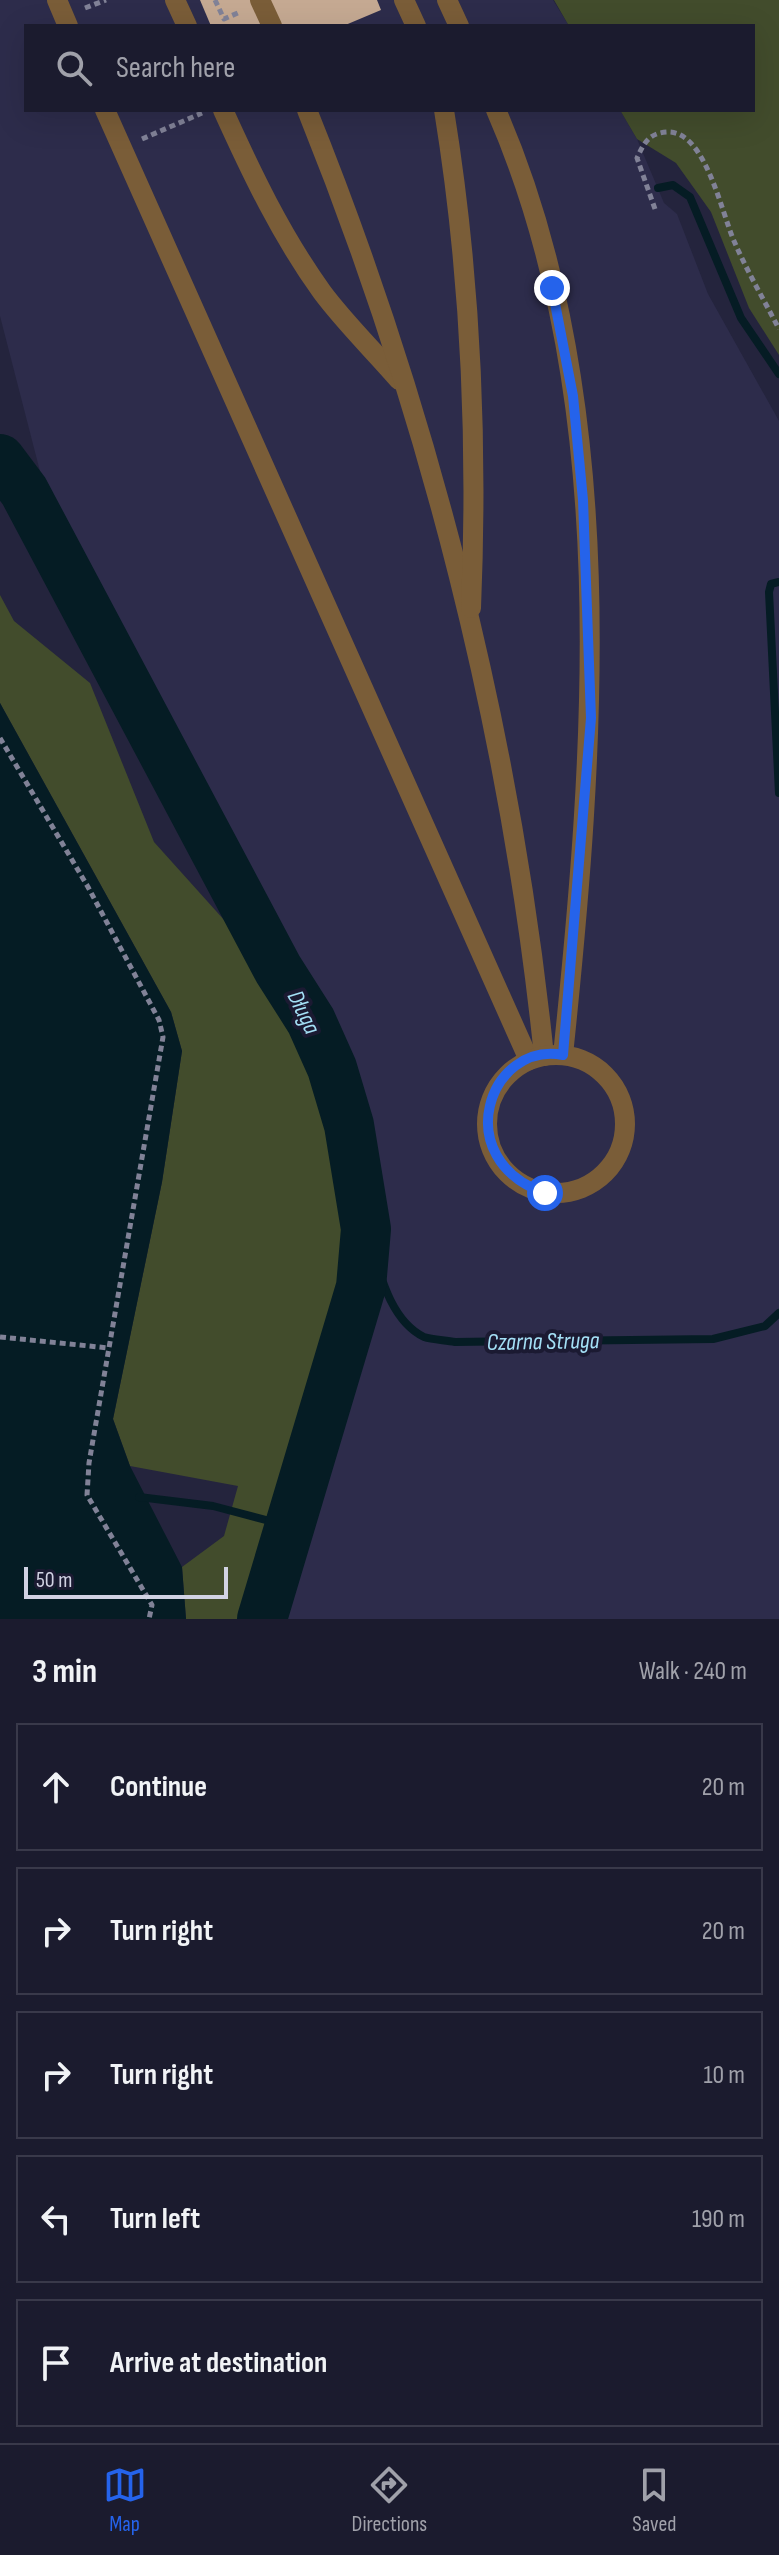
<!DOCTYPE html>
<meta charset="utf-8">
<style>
body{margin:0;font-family:"Sofia Sans Condensed",sans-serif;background:#28283a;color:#f1f3f6}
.scale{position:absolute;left:24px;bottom:20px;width:204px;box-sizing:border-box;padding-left:8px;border:4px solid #d1d2e3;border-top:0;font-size:22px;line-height:28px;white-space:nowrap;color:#d1d2e3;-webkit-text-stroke:6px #1b1a32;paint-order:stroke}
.stop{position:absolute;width:24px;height:24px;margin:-18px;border:6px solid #2563eb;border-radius:50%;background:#fff}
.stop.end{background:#2563eb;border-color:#fff;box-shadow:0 2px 8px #0008}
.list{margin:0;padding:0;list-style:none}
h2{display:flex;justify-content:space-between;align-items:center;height:104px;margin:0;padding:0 32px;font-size:34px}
h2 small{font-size:26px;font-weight:400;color:#a0a1aa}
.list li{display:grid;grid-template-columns:52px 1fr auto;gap:24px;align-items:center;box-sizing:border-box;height:128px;margin:0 16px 16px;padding:0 16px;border:2px solid #39394a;border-radius:0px}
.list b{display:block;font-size:30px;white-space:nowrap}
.list em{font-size:26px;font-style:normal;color:#a0a1aa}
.icon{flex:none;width:44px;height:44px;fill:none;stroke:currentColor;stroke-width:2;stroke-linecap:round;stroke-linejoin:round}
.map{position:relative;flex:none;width:779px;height:1619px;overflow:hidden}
.search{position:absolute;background:#1b1b2e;box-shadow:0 8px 32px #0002;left:24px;right:24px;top:24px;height:88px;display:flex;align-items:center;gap:20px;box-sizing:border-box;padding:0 28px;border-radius:0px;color:#a0a1aa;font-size:30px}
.sheet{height:824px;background:#1b1b2e}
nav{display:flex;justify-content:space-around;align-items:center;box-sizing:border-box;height:112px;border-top:2px solid #39394a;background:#1b1b2e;font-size:22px;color:#a0a1aa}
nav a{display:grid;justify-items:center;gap:4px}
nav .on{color:#2563eb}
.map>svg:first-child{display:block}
.built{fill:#2d2c4b}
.green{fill:#424c2c}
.water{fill:#051c24}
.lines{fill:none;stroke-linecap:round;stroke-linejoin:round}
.stream{stroke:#051c24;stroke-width:8}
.river{stroke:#051c24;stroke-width:50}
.building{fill:#c5a992}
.path{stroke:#818297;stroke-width:5;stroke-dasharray:6 4;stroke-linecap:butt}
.street{stroke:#7a5d38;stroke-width:20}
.route{stroke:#2563eb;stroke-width:10}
.labels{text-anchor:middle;stroke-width:8;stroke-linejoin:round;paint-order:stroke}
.water-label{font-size:24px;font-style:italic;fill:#a4e0f6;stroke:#1b1a32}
</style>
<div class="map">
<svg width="779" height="1619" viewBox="0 0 779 1619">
<rect width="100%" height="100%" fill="#24243d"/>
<path class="built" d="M0 0H553L569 26H26V110H620L637 139 664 203 677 214 708 294 779 421V1619H286L377 1300 381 1181 373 1132 349 1058 42 479 0 316Z"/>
<g class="green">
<path d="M554 0H779V355L749 308 711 212 676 163 637 139 620 110H753V26H569Z"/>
<path d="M0 595 14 621 90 683 154 842 225 921 322 1089 347 1213 341 1291 247 1619H186L182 1567 224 1536 238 1486 130 1466 113 1419 162 1182 182 1051 171 1012 0 703Z"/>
</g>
<path class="water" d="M0 703 171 1012 182 1051 162 1182 113 1419 130 1466 182 1567 186 1619H0Z"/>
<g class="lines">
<g class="stream">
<path d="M658 188 673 185 690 197 741 318 779 374"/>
<path d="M779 582 771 584 769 592 779 793"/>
<path d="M366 1229C378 1264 387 1319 424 1337 433 1340 446 1340 455 1342L713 1339 765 1326 779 1313"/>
<path d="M139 1497 213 1506 289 1526"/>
</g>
<path class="river" d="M0 459 24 491 278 969 311 1021 332 1068 349 1125 366 1229 361 1287 262 1619"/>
</g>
<path class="building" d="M200 0H377L381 10 343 26H211Z"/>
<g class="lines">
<g class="path">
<path d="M215 0 224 19 240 12"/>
<path d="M85 8 106 0"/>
<path d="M142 139 202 113"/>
<path d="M655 209 637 158C644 143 649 133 667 132 705 130 721 211 734 241 747 271 764 300 779 329"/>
<path d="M0 738 88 887 159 1020 163 1037 89 1463 87 1495 152 1605 149 1619"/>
<path d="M0 1337 109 1348"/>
</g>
<g class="street">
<path d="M57 0 68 26"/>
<path d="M175 0 187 26"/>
<path d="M260 0 272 26"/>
<path d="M404 0 416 26"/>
<path d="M447 0 459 26"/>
<path d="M105 110 529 1060"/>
<path d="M223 110C252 174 281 235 322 292 345 323 374 351 399 380"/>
<path d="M307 110C428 410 511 734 544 1056"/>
<path d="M444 110C471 276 478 440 471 608"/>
<path d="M496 110C622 398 595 750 563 1055"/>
<circle cx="556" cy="1124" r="69"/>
</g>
</g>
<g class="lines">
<path class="route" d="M545 1193C448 1159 489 1041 563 1055L591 718 583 500 573 396 552 288"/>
</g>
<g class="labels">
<g class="water-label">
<text transform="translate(304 1012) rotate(64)" y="8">Długa</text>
<text transform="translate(543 1341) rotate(-1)" y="8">Czarna Struga</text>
</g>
</g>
</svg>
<div class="scale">50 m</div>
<div class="stop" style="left:545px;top:1193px"></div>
<div class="stop end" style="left:552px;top:288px"></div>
<div class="search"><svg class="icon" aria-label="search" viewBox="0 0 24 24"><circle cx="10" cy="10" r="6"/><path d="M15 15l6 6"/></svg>Search here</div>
</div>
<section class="sheet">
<h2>3 min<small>Walk · 240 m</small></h2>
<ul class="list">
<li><svg class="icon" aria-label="ahead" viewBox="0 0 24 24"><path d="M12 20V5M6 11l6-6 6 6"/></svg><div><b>Continue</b></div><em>20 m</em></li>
<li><svg class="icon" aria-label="right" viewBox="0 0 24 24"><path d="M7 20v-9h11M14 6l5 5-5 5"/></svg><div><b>Turn right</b></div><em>20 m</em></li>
<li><svg class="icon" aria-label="right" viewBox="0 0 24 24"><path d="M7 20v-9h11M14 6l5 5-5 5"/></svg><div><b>Turn right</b></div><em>10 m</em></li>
<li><svg class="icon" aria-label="left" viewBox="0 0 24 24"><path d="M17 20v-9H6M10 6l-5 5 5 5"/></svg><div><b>Turn left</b></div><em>190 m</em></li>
<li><svg class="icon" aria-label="arrive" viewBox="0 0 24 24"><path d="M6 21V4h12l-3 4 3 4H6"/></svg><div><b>Arrive at destination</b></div></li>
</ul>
</section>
<nav>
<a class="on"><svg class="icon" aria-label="map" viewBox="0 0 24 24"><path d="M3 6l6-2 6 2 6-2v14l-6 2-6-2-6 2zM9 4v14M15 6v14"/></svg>Map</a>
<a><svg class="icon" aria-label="directions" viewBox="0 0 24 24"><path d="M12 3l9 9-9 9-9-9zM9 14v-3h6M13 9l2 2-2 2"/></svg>Directions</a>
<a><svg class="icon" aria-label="saved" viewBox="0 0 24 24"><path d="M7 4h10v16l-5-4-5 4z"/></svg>Saved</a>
</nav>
